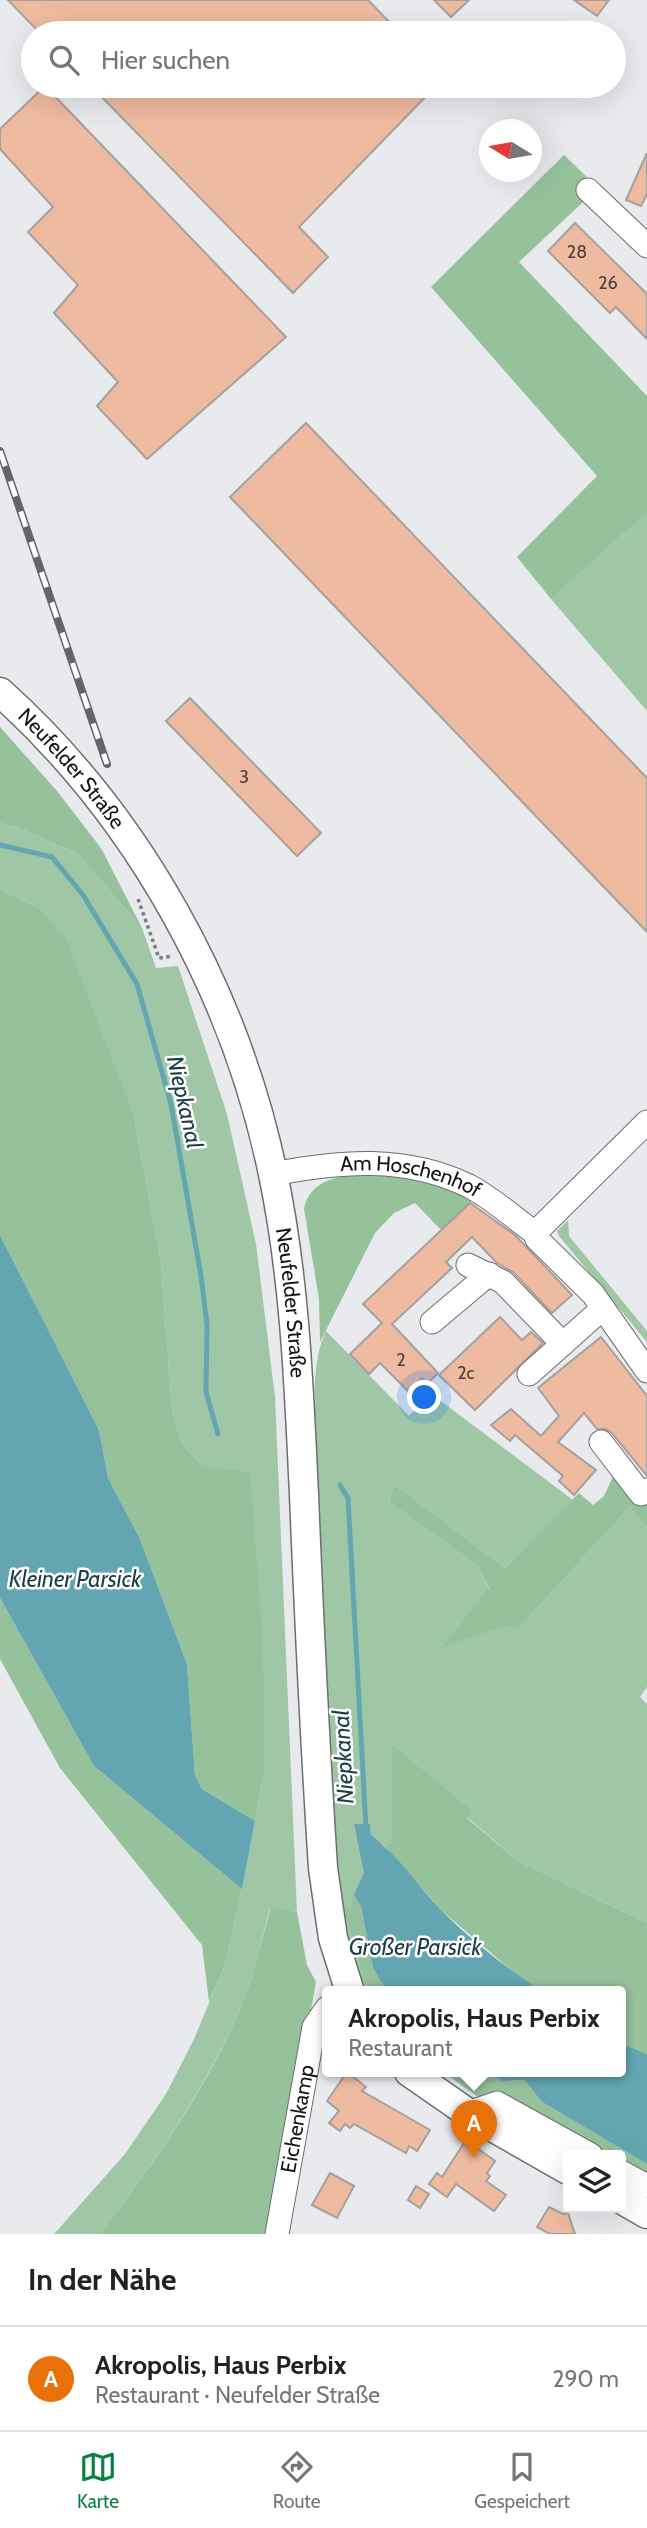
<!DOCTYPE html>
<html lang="de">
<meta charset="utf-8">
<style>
body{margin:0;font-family:Cabin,sans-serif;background:#f2f2f2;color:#222}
.controls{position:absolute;right:21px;bottom:21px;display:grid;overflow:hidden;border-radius:7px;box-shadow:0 7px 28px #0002}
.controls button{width:63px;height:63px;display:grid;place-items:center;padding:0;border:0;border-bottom:2px solid #e0e0e0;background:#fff;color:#222;font:35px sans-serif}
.compass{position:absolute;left:479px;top:119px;width:63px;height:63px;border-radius:50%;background:#fff;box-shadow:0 7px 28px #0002;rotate:281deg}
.you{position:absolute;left:425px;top:1398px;width:24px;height:24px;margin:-18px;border:5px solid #fff;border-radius:50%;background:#1a73e8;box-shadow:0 0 0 10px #1a73e833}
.badge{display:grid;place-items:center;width:46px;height:46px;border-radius:50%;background:#0b8043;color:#fff;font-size:23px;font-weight:700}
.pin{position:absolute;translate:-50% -58px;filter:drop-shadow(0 2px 4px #0008)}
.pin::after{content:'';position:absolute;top:37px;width:24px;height:21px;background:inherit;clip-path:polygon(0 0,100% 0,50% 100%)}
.popup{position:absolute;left:322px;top:1986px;width:304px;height:91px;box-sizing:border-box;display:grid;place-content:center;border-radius:7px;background:#fff;filter:drop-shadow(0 2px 5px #0005);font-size:23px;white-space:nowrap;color:#767676}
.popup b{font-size:26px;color:#222}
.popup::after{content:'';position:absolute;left:50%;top:100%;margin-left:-14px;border:14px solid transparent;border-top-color:#fff}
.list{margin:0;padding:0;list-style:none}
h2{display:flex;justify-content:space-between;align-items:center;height:91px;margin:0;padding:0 28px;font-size:30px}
h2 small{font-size:23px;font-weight:400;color:#767676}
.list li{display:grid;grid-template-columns:46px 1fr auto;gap:21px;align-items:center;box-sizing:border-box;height:105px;padding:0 28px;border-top:2px solid #e0e0e0}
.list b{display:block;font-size:26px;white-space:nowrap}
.list p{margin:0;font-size:23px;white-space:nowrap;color:#767676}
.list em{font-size:23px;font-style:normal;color:#767676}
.icon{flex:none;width:38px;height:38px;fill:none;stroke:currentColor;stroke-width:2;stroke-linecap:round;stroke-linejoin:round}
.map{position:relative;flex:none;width:647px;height:2234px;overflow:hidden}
.search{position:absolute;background:#fff;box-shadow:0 7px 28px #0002;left:21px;right:21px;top:21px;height:77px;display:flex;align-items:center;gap:18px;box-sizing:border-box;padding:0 24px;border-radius:38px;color:#767676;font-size:26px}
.sheet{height:196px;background:#fff}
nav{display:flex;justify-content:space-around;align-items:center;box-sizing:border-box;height:98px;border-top:2px solid #e0e0e0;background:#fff;font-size:19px;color:#767676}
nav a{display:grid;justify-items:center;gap:4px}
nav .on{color:#0b8043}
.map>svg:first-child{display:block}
.green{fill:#9fc6a5}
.forest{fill:#95c19b}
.water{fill:#63a6b1}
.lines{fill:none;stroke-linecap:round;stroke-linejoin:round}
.stream{stroke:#63a6b1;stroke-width:5}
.building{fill:#efbba0;stroke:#a4a09e;stroke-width:2}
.minor-casing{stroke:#6e6e72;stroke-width:25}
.major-casing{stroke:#6e6e72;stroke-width:31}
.path{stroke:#7c7d80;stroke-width:3.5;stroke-dasharray:3.5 3.5;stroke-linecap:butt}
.minor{stroke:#fff;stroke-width:23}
.major{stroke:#fff;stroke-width:28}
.rail-casing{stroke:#646568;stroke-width:8}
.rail{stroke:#fff;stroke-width:5;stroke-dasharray:16;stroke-linecap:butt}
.labels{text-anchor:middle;stroke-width:5;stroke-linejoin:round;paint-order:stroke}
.number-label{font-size:18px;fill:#4b3e38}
.street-label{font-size:21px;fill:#141416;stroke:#fff}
.water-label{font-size:23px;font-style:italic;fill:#1c3d43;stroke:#fff}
</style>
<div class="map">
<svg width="647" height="2234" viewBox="0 0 647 2234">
<rect width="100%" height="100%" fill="#e9eaee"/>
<g class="green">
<path d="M645 512 647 514V711L551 599Z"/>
<path d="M0 823 19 828 78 854 142 928 156 968 178 966 227 1114 256 1244 275 1397 297 1912 270 1909C261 1941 254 1975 241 2006 206 2089 154 2163 100 2234H54L125 2154 166 2094 194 2039 225 1965 242 1889 264 1773 204 1467 182 1444 172 1409 161 1263 134 1117 38 907 0 890Z"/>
<path d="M568 1220 569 1236 647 1331V1342L559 1236 557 1231Z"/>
<path d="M326 1331 409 1416 430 1393 573 1500 505 1568 394 1484 389 1502 478 1566 489 1589 443 1646 507 1626 516 1631 630 1507 647 1528V1687L640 1697 647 1704V1923L518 1861 467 1817 471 1811 392 1744V1845H384L354 1824C357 1839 365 1858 364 1874 363 1880 353 1899 350 1909L344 1907 370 1992H364L360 1985 341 1931 333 1862 315 1472 318 1471C316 1431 308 1367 326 1331Z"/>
</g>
<g class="forest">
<path d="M564 155 598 188 519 262 647 396V514L645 513 551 599 517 557 597 476 431 287Z"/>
<path d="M0 727 57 791 101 848 142 928 78 854 19 828 0 823Z"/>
<path d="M0 890 38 907 66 939 134 1117 161 1263 172 1409 182 1444 204 1467 250 1472 263 1647 264 1773 255 1821 202 1789 195 1775 187 1664 140 1539 108 1478 99 1430 0 1235Z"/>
<path d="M396 1173 477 1196 441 1230 415 1203 394 1213 375 1233 320 1342 319 1299 304 1209C312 1169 364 1175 396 1173Z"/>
<path d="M615 1472 647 1497V1528L630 1507 516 1631 507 1626 442 1647 489 1588 478 1566 389 1502 394 1484 505 1568 579 1493 593 1505 604 1496Z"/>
<path d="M0 1598 94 1766 242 1889 225 1965 209 2002 202 1945 60 1768 0 1659Z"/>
<path d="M392 1744 472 1811 467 1818 518 1861 647 1923V2054L621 2043V1992H543L518 1976 441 1910 384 1845 392 1844Z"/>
<path d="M354 1895 361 1907 373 1968 387 1992H370L367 1986 343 1906 350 1909Z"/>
<path d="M271 1908 297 1912 307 1965 316 1982 271 2234H100C154 2163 207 2089 241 2006 254 1975 261 1941 271 1908Z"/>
<path d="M443 2072H490L502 2081 524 2080 542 2102 647 2164V2179L621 2164V2155H605L502 2097 488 2094 478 2097Z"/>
</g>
<g class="water">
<path d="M0 1235 99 1430 108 1478 140 1539 187 1664 195 1775 202 1789 255 1821 242 1889 94 1766 0 1598Z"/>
<path d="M354 1824H370L371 1835C399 1856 417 1885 441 1910 471 1940 507 1969 543 1992H387L373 1968 361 1907 354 1895 364 1873Z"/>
<path d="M621 2043 647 2054V2164L542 2102 524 2080 502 2081 490 2072H621Z"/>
</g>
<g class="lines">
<g class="stream">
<path d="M0 845 52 857 83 895 137 984 171 1104 201 1276 207 1325 206 1392 218 1434"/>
<path d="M340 1485 348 1498 366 1828"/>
</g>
</g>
<g class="building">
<path d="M8 0H368L400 33H40Z"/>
<path d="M434 0H469L451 17Z"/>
<path d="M574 0H609L597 16Z"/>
<path d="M45 86 286 337 147 459 97 406 118 382 54 313 78 285 28 232 53 207 0 149V129Z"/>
<path d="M91 86H436L299 227 328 257 293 293Z"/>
<path d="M647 153V194L641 206 626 200Z"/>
<path d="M575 223 647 294V339L616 307 610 313 548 251Z"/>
<path d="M306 423 647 778V932L230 497Z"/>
<path d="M190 698 321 833 297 856 166 721Z"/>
<path d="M470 1203 515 1235 572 1295 552 1313 513 1272 497 1263 472 1237 446 1262 452 1268 392 1324 438 1373 428 1383 422 1378 408 1391 380 1363 369 1374 350 1354 382 1323 363 1304Z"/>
<path d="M500 1317 522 1340 531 1332 543 1343 475 1410 439 1375Z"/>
<path d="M601 1337 647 1396V1476L612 1433 606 1429H597L584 1413 558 1442 596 1470 574 1495 559 1481 563 1476 515 1435 510 1441 491 1425 511 1409 541 1436 559 1416 538 1388Z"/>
<path d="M347 2072 366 2087 362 2091 430 2130 417 2151 409 2146 406 2153 354 2124 350 2128 345 2124 340 2131 329 2123 339 2111 327 2101Z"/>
<path d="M466 2140 495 2161 487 2173 490 2176 486 2181 506 2195 494 2211 456 2184 447 2197 429 2184 437 2173 442 2177Z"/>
<path d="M330 2173 354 2186 337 2218 312 2205Z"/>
<path d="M416 2186 429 2194 420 2208 408 2200Z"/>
<path d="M549 2207 563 2214 568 2213 575 2234H550L537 2227Z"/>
</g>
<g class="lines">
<g class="minor-casing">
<g id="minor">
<path d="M588 190 647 246"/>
<path id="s1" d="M273 1174C340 1161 405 1155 469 1186 492 1198 514 1218 535 1233L537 1239 593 1294 647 1371"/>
<path d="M535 1233 647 1122"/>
<path d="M468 1265 503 1282 563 1344"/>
<path d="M432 1322 489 1274"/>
<path d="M529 1374 603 1308"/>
<path d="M601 1442 641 1494 647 1490"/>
<path d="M468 2113 497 2103 591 2155"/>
<path d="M621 2172 647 2186"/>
<path id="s2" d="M277 2234 314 2027 327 2008"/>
</g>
</g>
<g class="major-casing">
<g id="major">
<path id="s3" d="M0 692C138 816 235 991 273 1174 295 1279 299 1388 304 1495 309 1619 315 1744 323 1868L333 1938 350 1992"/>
<path d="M409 2072 468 2113 568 2170"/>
<path d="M621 2199 647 2214"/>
</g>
</g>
<path class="path" d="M138 899 159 958 173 956"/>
<use href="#minor" class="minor"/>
<use href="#major" class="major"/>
<g class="rail-casing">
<path id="rail" d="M0 451 107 764"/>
</g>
<use href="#rail" class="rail"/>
</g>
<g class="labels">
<g class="number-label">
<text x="577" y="258">28</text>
<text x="608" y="289">26</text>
<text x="244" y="783">3</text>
<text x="401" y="1366">2</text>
<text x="466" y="1379">2c</text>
</g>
<g class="street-label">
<text dy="7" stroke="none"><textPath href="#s3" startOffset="105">Neufelder Straße</textPath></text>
<text dy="7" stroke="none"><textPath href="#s1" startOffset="140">Am Hoschenhof</textPath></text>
<text dy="7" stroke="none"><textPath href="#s3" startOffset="693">Neufelder Straße</textPath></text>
<text dy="7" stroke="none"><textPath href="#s2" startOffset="117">Eichenkamp</textPath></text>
</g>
<g class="water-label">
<text transform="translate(185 1102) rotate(77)" y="8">Niepkanal</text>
<text x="75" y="1587">Kleiner Parsick</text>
<text transform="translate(343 1757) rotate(-93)" y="8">Niepkanal</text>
<text x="415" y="1955">Großer Parsick</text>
</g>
</g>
</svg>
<div class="controls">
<button><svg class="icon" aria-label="layers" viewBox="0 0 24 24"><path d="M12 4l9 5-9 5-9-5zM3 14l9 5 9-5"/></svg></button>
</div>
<svg class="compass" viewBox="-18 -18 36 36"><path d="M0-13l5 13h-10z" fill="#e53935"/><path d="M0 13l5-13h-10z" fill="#767676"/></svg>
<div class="you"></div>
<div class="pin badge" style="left:474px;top:2158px;background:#e8710a">A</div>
<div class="popup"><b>Akropolis, Haus Perbix</b>Restaurant</div>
<div class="search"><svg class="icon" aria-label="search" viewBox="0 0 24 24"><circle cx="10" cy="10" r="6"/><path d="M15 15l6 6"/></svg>Hier suchen</div>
</div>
<section class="sheet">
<h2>In der Nähe<small></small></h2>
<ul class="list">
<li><span class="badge" style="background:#e8710a">A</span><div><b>Akropolis, Haus Perbix</b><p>Restaurant · Neufelder Straße</p></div><em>290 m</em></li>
</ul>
</section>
<nav>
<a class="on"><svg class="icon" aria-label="map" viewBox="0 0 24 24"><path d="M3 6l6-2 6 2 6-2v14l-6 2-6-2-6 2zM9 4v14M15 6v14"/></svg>Karte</a>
<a><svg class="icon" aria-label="directions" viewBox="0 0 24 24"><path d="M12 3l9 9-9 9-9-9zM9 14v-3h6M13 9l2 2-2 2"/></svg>Route</a>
<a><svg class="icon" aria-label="saved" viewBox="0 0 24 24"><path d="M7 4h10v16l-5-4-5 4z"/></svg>Gespeichert</a>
</nav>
